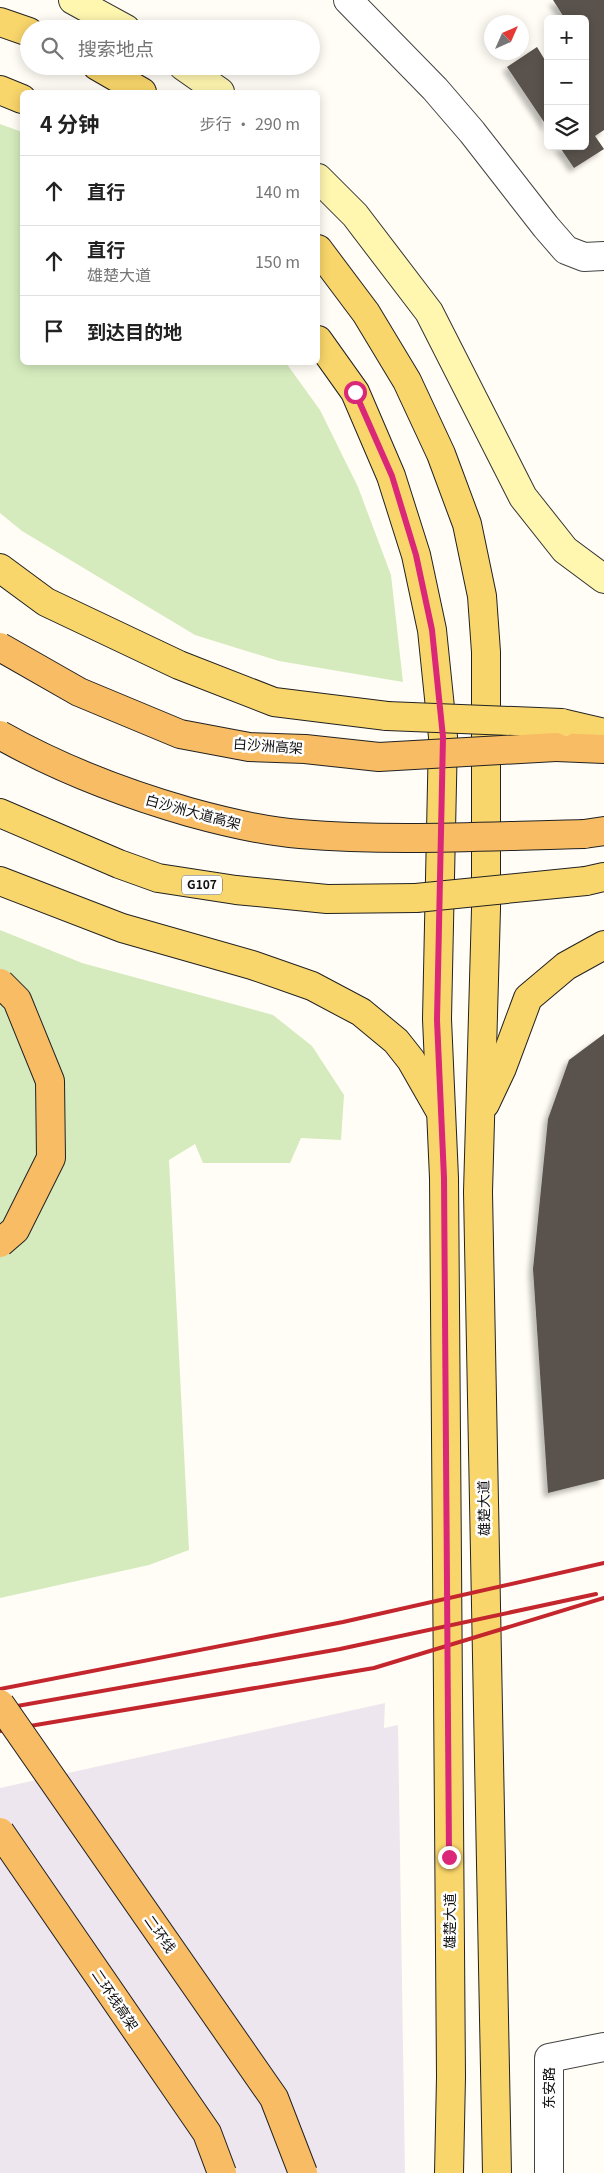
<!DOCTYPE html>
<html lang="zh">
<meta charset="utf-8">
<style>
body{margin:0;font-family:Georgia,"Noto Sans SC",serif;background:#f6f6f6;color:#222}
.controls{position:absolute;right:15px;top:15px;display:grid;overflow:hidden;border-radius:8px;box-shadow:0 2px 12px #0003}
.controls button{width:45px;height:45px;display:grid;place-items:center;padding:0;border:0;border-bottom:1px solid #e0e0e0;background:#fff;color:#222;font:25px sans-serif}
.compass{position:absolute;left:484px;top:15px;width:45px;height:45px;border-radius:50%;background:#fff;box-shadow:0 2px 12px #0003;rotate:45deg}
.stop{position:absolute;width:15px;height:15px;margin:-11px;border:4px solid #db2777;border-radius:50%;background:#fff}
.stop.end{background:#db2777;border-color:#fff;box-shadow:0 1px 5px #0008}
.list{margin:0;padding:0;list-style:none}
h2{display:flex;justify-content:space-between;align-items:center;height:65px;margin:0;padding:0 20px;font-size:21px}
h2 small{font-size:16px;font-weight:400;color:#767676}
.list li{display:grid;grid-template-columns:32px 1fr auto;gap:15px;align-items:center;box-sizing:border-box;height:70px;padding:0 20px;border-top:1px solid #e0e0e0}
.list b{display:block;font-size:19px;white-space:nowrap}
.list p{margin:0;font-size:16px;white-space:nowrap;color:#767676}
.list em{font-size:16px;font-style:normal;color:#767676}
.icon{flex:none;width:28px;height:28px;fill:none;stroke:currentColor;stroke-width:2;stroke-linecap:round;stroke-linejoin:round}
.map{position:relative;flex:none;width:604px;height:2173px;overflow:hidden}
.search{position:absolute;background:#fff;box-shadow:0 2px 12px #0003;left:20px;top:20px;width:300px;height:55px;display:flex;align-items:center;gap:12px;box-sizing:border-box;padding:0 18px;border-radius:28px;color:#767676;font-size:19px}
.panel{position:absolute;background:#fff;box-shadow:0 2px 12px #0003;left:20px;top:90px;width:300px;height:275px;border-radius:8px}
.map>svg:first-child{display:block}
.industrial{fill:#eee6ef}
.green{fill:#d5ebbd}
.building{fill:#5a524d;filter:url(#shadow)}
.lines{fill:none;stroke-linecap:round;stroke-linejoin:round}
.minor-casing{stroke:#444;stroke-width:30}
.tertiary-casing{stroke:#444;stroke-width:30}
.secondary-casing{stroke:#333;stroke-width:30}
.primary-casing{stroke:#222;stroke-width:30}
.trunk-casing{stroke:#222;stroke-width:30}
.minor{stroke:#fff;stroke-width:28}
.tertiary{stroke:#fff;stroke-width:28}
.secondary{stroke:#fff6b0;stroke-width:28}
.primary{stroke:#f9d66b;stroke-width:28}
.trunk{stroke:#f7bc64;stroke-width:28}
.rail{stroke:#c4262e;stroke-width:4}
.primary-bridge-casing{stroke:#222;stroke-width:30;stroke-linecap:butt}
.trunk-bridge-casing{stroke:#222;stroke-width:30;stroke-linecap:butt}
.primary-bridge{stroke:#f9d66b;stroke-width:28}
.trunk-bridge{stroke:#f7bc64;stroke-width:28}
.route{stroke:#db2777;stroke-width:6}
.labels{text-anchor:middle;stroke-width:5;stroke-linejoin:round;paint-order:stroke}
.shield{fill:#fff;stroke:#585858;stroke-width:1}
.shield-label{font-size:12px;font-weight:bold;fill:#111}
.street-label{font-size:14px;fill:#111;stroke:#fff}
</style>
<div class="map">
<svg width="604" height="2173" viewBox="0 0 604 2173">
<defs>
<filter id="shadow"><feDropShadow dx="-4.5" dy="4.5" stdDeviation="2.5" flood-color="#0004"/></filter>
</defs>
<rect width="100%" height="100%" fill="#fffdf5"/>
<path class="industrial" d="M385 1703 384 1728 398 1725 405 2173H0V1788Z"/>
<g class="green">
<path d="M0 124 22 132V362L286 363 320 410 358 487 391 575 403 682 279 661 195 635 22 531 0 513Z"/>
<path d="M0 930 82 963 273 1015 312 1046 344 1095 341 1140 301 1138 290 1163H203L195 1144 169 1160 189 1550 149 1565 0 1598Z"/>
</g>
<g class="building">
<path d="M553 0H604V130L595 136 604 149 574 168 559 146H585V19H565Z"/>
<path d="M537 47 545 60 548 58V128L507 67Z"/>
<path d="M604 1034V1479L548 1493 533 1269 548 1119 569 1060Z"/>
</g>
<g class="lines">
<g class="minor-casing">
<path id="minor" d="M348 0 435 89 472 132 546 227 566 250 584 257 604 256"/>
</g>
<g class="tertiary-casing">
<path id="tertiary" d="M549 2173V2058L604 2047"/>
</g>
<g class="secondary-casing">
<g id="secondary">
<path d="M73 0 126 29"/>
<path d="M183 66 220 92"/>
<path d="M318 178 355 215 429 312 523 497 565 550 604 579"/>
</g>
</g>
<g class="primary-casing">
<g id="primary">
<path d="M0 22 29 32"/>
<path d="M97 66 142 92"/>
<path d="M0 90 22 99"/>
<path d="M318 249 366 313 407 381 441 454 467 524 482 596 486 652V909L478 1192 497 2173"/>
<path d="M318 340 355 392 391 476 416 555 432 630 443 737 437 1019 444 1178 451 2077 449 2173"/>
<path d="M0 568 46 602 179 665 274 702 387 716"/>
<path d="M562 723 604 733"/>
<path d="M0 813 119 864 158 878 236 890 327 899 416 898"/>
<path d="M0 881 122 928 252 965 312 986 361 1012 396 1041 411 1060 439 1109"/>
<path d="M586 881 604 877"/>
<path d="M485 1104 502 1068 528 998 566 966 604 945"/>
</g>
</g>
<g class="trunk-casing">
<g id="trunk">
<path d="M556 747 604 749"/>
<path d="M584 834 604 831"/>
</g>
</g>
<use href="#minor" class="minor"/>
<use href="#tertiary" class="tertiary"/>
<use href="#secondary" class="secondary"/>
<use href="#primary" class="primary"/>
<use href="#trunk" class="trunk"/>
<g class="rail">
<path d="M0 1689 343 1622 604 1563"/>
<path d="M0 1709 340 1649 596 1594"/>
<path d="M0 1731 374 1668 604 1598"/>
</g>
<g class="primary-bridge-casing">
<g id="primary-bridge">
<path d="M387 716 562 723"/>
<path d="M416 898 586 881"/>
</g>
</g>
<g class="trunk-bridge-casing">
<g id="trunk-bridge">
<path d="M0 647 79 692 180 734 249 747 305 749 379 757 556 747"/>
<path d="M0 735C60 769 123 793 189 812 225 822 262 831 300 834 394 842 489 836 584 834"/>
<path d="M0 983 17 1000 50 1081 51 1158 15 1230 0 1243"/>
<path d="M0 1704 274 2098 303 2173"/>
<path d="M0 1832 207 2133 222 2173"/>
</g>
</g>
<use href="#primary-bridge" class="primary-bridge"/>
<use href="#trunk-bridge" class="trunk-bridge"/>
</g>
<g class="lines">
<path class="route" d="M355 392 392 476 416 555 432 630 443 737 437 1020 444 1178 449 1857"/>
</g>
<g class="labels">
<rect class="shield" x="182" y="875.5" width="40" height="19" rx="4"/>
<g class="shield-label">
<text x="202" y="889">G107</text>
</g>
<g class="street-label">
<text transform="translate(268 746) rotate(4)" y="5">白沙洲高架</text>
<text transform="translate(193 812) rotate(15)" y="5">白沙洲大道高架</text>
<text transform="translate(484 1508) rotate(-91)" y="5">雄楚大道</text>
<text transform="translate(450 1921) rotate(-90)" y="5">雄楚大道</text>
<text transform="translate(160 1934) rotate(55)" y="5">二环线</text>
<text transform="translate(115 2000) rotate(56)" y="5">二环线高架</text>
<text transform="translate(549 2088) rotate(-90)" y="5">东安路</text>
</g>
</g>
</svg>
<div class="controls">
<button>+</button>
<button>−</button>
<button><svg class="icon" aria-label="layers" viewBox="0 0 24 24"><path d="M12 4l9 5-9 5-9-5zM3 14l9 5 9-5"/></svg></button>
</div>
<svg class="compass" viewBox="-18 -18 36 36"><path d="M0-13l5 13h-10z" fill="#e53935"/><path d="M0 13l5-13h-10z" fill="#767676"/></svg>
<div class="stop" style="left:355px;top:392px"></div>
<div class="stop end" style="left:449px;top:1857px"></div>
<div class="search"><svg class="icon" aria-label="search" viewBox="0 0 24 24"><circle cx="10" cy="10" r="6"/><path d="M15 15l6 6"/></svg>搜索地点</div>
<section class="panel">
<h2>4 分钟<small>步行 · 290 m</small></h2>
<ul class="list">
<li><svg class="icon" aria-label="ahead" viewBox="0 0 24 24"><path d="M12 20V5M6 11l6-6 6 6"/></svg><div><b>直行</b></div><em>140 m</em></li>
<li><svg class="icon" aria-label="ahead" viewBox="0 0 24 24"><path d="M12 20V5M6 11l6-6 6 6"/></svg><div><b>直行</b><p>雄楚大道</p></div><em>150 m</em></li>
<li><svg class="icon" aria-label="arrive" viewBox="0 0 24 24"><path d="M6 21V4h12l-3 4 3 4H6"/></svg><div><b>到达目的地</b></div></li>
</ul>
</section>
</div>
